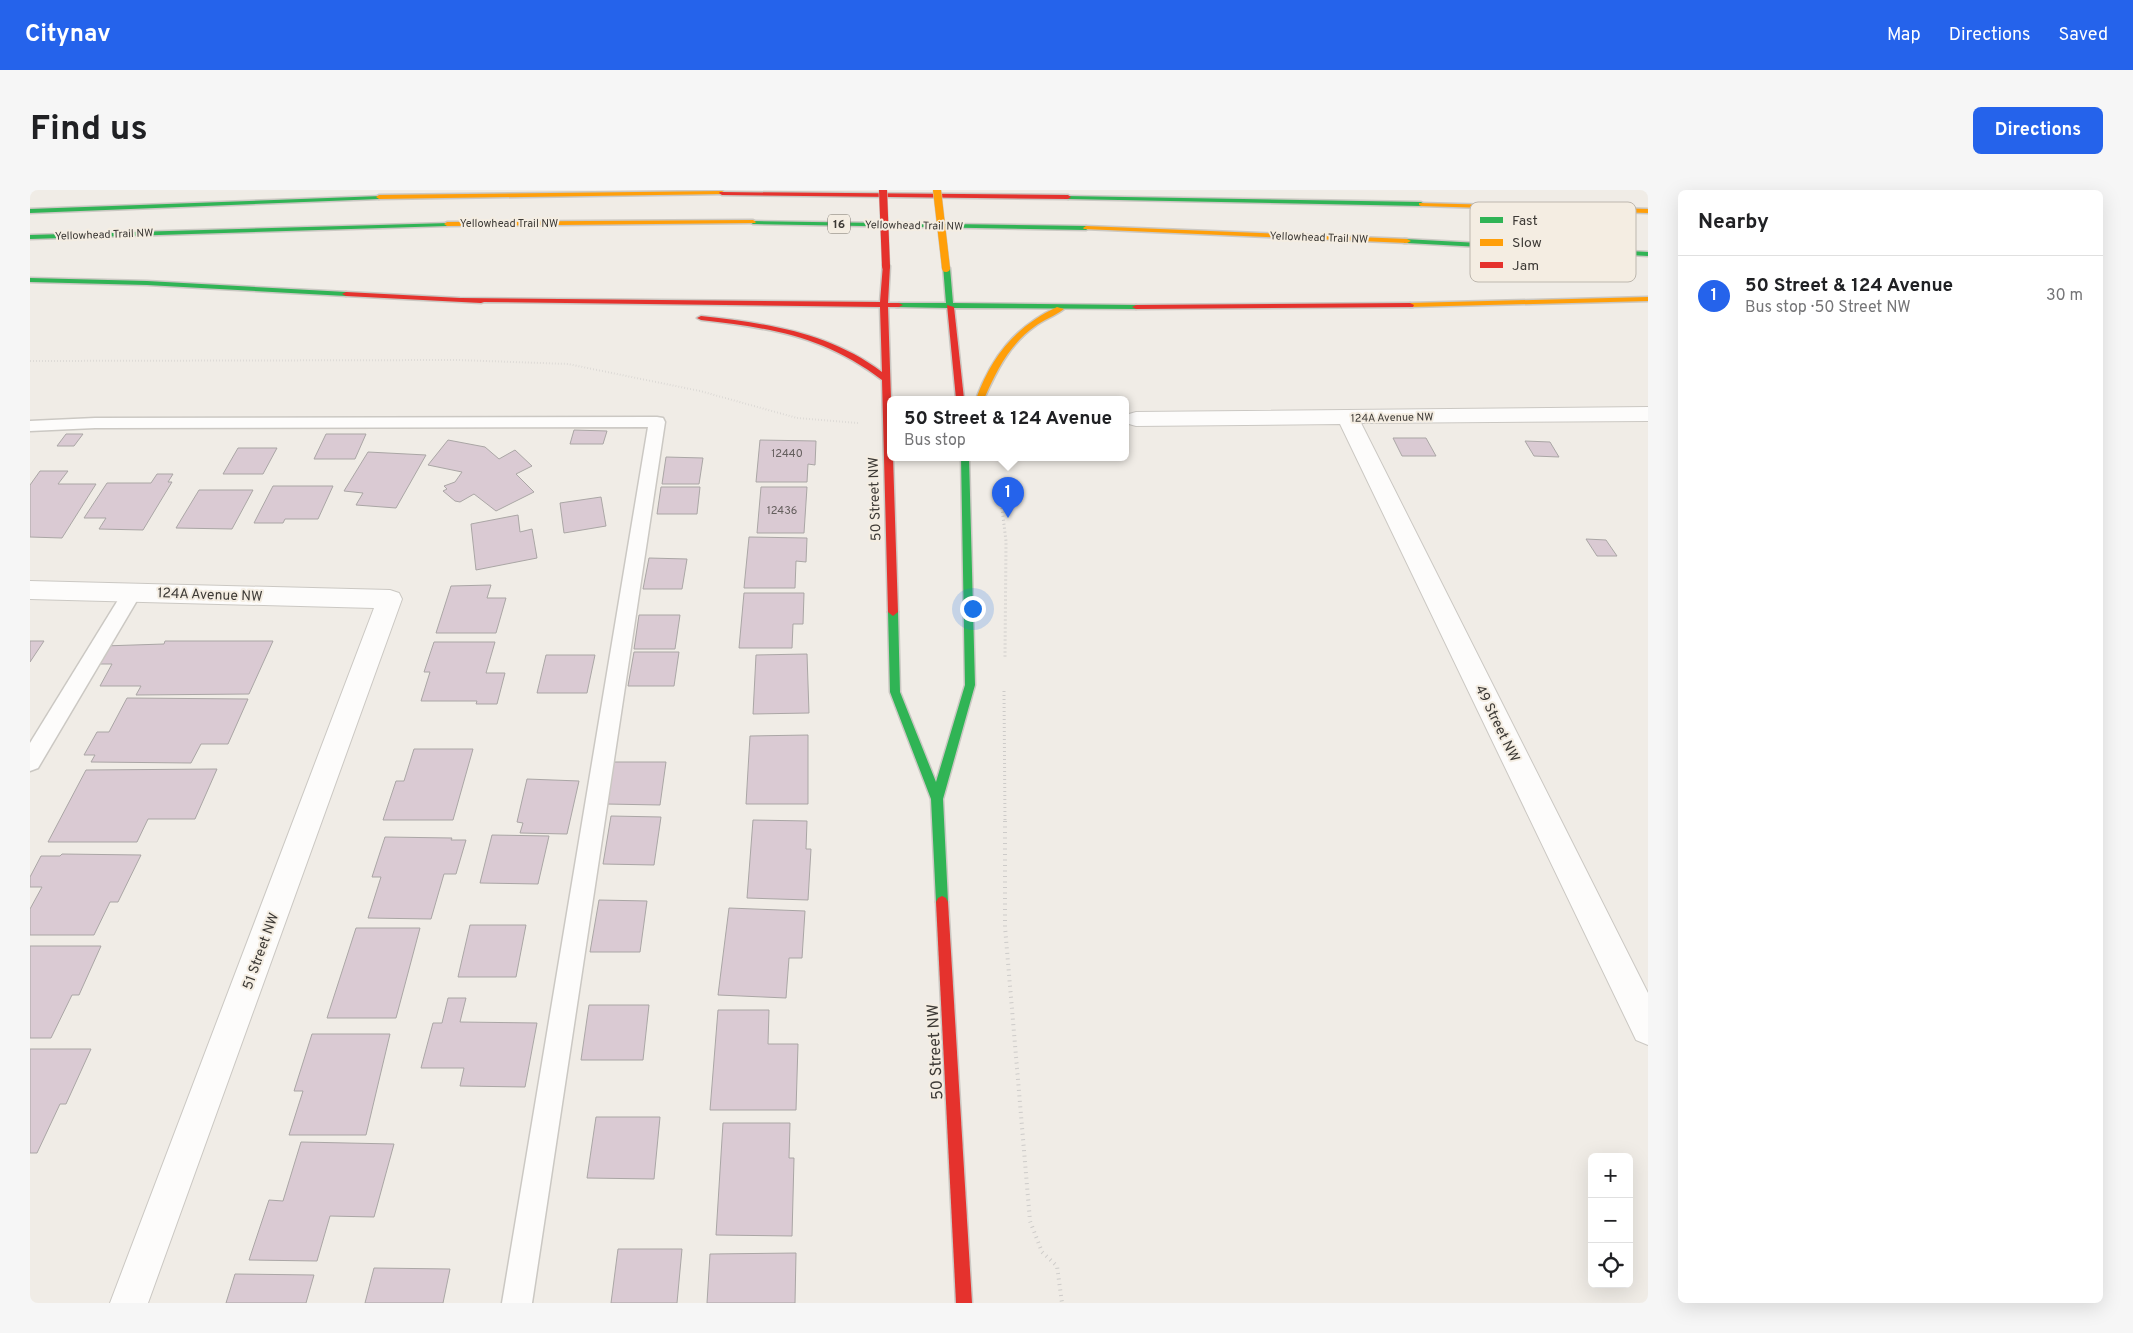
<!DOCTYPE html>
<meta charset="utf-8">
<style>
body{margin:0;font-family:Overpass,sans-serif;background:#f6f6f6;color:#202124}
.controls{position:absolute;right:15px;bottom:15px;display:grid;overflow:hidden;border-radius:8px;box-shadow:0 5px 20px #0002}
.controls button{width:45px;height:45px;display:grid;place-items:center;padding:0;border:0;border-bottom:1px solid #e0e0e0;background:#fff;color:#202124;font:25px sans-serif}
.you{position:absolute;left:942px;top:418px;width:18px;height:18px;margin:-12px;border:4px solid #fff;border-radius:50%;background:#1a73e8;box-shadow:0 0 0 8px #1a73e833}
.badge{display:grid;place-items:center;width:32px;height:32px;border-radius:50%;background:#2563eb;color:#fff;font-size:16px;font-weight:700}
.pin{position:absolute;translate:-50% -41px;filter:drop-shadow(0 1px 2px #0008)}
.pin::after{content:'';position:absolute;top:26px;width:18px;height:15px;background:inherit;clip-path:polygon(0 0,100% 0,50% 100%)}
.popup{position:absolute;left:857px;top:206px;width:242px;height:65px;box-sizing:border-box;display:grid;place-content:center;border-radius:8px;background:#fff;filter:drop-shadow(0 1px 4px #0005);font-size:16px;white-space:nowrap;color:#757577}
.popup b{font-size:19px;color:#202124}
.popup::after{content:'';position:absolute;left:50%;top:100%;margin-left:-10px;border:10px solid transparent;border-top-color:#fff}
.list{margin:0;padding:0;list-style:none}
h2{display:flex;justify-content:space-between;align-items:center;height:65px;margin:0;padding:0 20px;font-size:21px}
h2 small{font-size:16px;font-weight:400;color:#757577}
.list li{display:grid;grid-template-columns:32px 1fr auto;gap:15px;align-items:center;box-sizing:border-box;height:80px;padding:0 20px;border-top:1px solid #e0e0e0}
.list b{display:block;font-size:19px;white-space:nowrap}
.list p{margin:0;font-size:16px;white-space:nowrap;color:#757577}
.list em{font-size:16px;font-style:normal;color:#757577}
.icon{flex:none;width:28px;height:28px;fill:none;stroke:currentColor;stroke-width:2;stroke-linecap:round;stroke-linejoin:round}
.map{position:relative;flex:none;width:1618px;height:1113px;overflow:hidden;border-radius:8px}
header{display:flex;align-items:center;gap:30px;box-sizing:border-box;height:70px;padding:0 25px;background:#2563eb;color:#fff}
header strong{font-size:24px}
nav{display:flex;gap:28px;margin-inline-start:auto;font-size:18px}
.intro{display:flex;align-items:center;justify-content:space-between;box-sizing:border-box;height:120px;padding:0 30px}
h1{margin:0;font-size:35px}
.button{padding:12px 22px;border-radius:8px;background:#2563eb;color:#fff;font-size:18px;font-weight:700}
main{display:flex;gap:30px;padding:0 30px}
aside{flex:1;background:#fff;border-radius:8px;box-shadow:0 5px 20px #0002}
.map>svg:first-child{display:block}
.building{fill:#dacad3;stroke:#aaa6a5}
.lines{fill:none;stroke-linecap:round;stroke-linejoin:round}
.lane-casing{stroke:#cbc8c3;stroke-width:3}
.street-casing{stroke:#cbc8c3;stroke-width:2}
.fast-casing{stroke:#cbc8c3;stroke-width:3}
.slow-casing{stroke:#cbc8c3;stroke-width:3}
.jam-casing{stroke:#cbc8c3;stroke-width:3}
.path-far2{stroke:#cdcbc9;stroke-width:2;stroke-dasharray:0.5 2.5;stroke-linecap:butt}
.path-far1{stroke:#cdcbc9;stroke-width:3;stroke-dasharray:1 3;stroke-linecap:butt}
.path{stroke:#cdcbc9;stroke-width:4;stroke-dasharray:1 4.5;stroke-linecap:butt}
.lane{fill:#fdfcfb;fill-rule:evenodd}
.street{fill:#fdfcfb;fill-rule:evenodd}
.fast{fill:#30b455;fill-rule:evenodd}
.slow{fill:#ff9f0a;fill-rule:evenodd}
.jam{fill:#e5322d;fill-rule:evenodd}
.slow-bridge-casing{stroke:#cbc8c3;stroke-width:9;stroke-linecap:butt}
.jam-bridge-casing{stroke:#cbc8c3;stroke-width:9;stroke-linecap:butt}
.slow-bridge{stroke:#ff9f0a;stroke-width:8}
.jam-bridge{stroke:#e5322d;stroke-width:8}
.labels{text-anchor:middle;stroke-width:4;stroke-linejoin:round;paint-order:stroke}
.far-street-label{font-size:11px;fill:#3d3a36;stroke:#f4ede2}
.number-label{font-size:11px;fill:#645e5d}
.shield{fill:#f4ede2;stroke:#74706a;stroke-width:1}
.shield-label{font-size:12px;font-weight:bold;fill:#3d3a36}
.street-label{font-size:14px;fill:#3d3a36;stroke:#f4ede2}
.near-street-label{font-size:16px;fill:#3d3a36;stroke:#f4ede2}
.key{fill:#f4ede2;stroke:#bdb7ae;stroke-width:1}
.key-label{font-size:14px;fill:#3d3a36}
</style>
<header>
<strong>Citynav</strong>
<nav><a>Map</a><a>Directions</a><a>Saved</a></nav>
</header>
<div class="intro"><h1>Find us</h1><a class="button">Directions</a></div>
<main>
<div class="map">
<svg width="1618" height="1113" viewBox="0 0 1618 1113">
<rect width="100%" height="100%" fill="#f0ece6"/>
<g class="building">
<path d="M544 240 577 241 573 254H540Z"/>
<path d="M36 244H53L44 256H27Z"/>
<path d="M296 244H336L325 269H284Z"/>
<path d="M1363 248H1396L1406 266H1372Z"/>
<path d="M418 250 455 257 469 269 485 260 502 276 486 284 504 302 466 321 444 304 430 312 425 311 413 301 417 299 414 296 425 292 432 282 398 275Z"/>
<path d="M730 250 786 251 785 275 778 274 777 292H726Z"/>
<path d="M1495 251 1520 252 1529 267 1504 266Z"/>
<path d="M208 258H247L233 284H193Z"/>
<path d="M338 262 396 265 366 318 326 315 333 303 314 301Z"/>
<path d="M636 267 673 268 669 294H632Z"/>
<path d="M10 281H38L28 294H66L32 348 0 347V295Z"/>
<path d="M127 284H143L138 292H142L113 340 69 339 76 328H54L77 293H121Z"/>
<path d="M243 296H303L288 329H255L253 333H224Z"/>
<path d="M631 297H670L667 324H627Z"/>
<path d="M731 297H777L774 343H727Z"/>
<path d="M169 300H223L202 339 146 338Z"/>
<path d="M571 307 576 336 534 343 530 313Z"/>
<path d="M488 325 490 342 502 339 507 368 446 380 441 334Z"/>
<path d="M719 347 777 348 776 372 766 371 765 398H714Z"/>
<path d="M1556 349 1576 350 1587 366H1567Z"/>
<path d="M619 368 657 369 652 399H613Z"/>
<path d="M461 395 457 408H476L466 443H406L421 396Z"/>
<path d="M714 403H774L773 434H763L762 458H709Z"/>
<path d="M609 425H650L645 459H604Z"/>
<path d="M0 451H14L0 472Z"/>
<path d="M135 451H243L219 504 106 505 111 496H70L82 474H63L73 456 134 454Z"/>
<path d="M404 452H465L456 483H475L467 514H446L447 511H391L400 482H394Z"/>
<path d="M604 462H649L644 496H598Z"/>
<path d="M777 464 779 523 723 524 726 465Z"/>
<path d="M516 465H565L557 503H507Z"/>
<path d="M97 508 218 509 198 554H171L161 573 61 572 65 565H54L67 542H79Z"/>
<path d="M778 545V614H716L720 546Z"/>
<path d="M384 559H443L423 630H353L366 591H374Z"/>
<path d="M584 572H636L630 615 576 614Z"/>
<path d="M187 579 165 629H118L107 652H18L56 580Z"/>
<path d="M497 589 549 591 537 644 490 643 493 633 487 632Z"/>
<path d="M581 626 631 627 624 675 573 674Z"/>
<path d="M723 630 777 631 776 659H781L778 710 717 708Z"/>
<path d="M462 645 519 646 508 694 450 693Z"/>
<path d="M355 647 422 648 421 650H436L426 684H414L401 729 338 728 351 687H342Z"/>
<path d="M32 664 111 665 88 712H80L64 745H0V719L12 697H0V687L11 666H30Z"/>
<path d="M569 710 617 711 610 762H560Z"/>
<path d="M699 718 775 721 772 768H759L756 808 688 805Z"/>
<path d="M440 735H496L486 787H428Z"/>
<path d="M326 738H390L366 828H297Z"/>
<path d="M0 756H71L49 805H42L21 848H0Z"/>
<path d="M418 808H436L430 832 507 833 495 897 430 896 434 878H391L403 833H412Z"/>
<path d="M559 815H619L613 870H551Z"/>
<path d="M688 820H739L738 854H768L766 920H680Z"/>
<path d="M282 844H360L336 945H259L273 901H264Z"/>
<path d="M0 859H61L36 914H30L7 963H0Z"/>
<path d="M566 927H630L624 989 557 988Z"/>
<path d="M693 933H760L759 968H764L762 1046 686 1045Z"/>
<path d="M271 952 364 954 344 1027 300 1026 287 1071 219 1070 239 1010 253 1011Z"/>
<path d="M588 1059H652L647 1113H581Z"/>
<path d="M766 1063 765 1113H677L680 1064Z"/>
<path d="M344 1078 420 1079 413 1113H335Z"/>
<path d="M205 1084 284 1085 276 1113H196Z"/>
</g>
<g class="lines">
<g class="lane-casing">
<g id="lane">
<path d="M627 227 633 228 635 232 502 1113H472L618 237 65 238 0 241V231L65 228Z"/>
<path d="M103 395 110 397 112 402 8 578 0 581V553L96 397Z"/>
</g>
</g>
<g class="street-casing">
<g id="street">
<path d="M1618 217V231L1331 233 1618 803V855L1606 850 1310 234 1106 236 1099 234 1096 229 1099 224 1106 222Z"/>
<path d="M0 391 360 400 369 403 372 409 118 1113H80L344 418 0 409Z"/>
</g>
</g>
<g class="fast-casing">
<g id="fast">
<path d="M351 6V8L349 9 0 23V19Z"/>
<path d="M1036 6 1391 12 1394 14 1391 16 1038 9 1036 8Z"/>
<path d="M721 31 1056 36 1059 38 1056 40 723 34 720 32Z"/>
<path d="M419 33V35L417 36 0 49V45Z"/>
<path d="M1374 49 1618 62V66L1377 53H1374Z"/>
<path d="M913 76 920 78 923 113 1106 115 1110 117 1106 119 923 118 920 119 917 118 866 117 865 115 869 113H916Z"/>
<path d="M0 88 117 91 316 102 320 104 316 106 117 95 0 92Z"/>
<path d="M931 267H939L945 495 913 609 918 712 916 716 912 718 908 716 906 712 901 609 860 502 858 422 863 418 868 422 870 502 906 592 935 495Z"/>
</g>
</g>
<g class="slow-casing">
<g id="slow">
<path d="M692 1 695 3 694 4 349 9 346 7 349 5Z"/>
<path d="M1389 13 1618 19V23L1391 16 1389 15Z"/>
<path d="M723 30 726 32 725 33 417 36 414 34 417 32Z"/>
<path d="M1056 36 1377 49 1381 51 1377 53 1054 39 1053 38Z"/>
<path d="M1618 107V111L1380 117 1376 115 1380 113Z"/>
<path d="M1027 117 1034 119C1025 126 1013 130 1004 137 979 155 966 182 954 209H946C962 166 985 137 1027 117Z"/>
</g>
</g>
<g class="jam-casing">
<g id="jam">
<path d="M690 2 1038 5 1041 7 1038 9 692 5 689 3Z"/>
<path d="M853 74 860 76 858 113H869L873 115 869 117H858L861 209 860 267H863L868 422 863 426 858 422 852 190C794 146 741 138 671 130L667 128 671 126C735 133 799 142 852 182L850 117 454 112 451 113 316 106 312 104 316 102 430 108 850 112Z"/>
<path d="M1380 113 1384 115 1383 117 1106 119 1102 117 1106 115Z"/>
<path d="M917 115 924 117 934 209H926Z"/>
<path d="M912 706 916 708 918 712 942 1113H926L906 712 908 708Z"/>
</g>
</g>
<path class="path-far2" d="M0 171 428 170 538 174 670 201 767 228 828 233"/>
<g class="path-far1">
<path d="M969 294 976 351 975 467"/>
<path d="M974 501 975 632"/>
</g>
<path class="path" d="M975 631V737L1000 1031 1012 1062 1027 1076 1032 1113"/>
<use href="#lane" class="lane"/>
<use href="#street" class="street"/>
<use href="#fast" class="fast"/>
<use href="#slow" class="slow"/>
<use href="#jam" class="jam"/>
<g class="slow-bridge-casing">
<path id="slow-bridge" d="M907 0 916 78"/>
</g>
<g class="jam-bridge-casing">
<path id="jam-bridge" d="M853 0 856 76"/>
</g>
<use href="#slow-bridge" class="slow-bridge"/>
<use href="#jam-bridge" class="jam-bridge"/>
</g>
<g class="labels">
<g class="far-street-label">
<text x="479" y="37">Yellowhead Trail NW</text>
<text transform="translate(884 35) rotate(1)" y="4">Yellowhead Trail NW</text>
<text transform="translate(74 44) rotate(-2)" y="4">Yellowhead Trail NW</text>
<text transform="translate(1289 47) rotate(2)" y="4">Yellowhead Trail NW</text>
<text transform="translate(1362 227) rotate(-1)" y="4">124A Avenue NW</text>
</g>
<g class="number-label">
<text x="757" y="267">12440</text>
<text x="752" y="324">12436</text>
</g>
<rect class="shield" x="798" y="24.5" width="22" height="19" rx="4"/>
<g class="shield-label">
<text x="809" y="38">16</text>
</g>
<g class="street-label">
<text transform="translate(844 309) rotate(-92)" y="5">50 Street NW</text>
<text transform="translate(180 404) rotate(2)" y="5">124A Avenue NW</text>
<text transform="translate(1468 533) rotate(64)" y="5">49 Street NW</text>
<text transform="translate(230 761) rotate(-70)" y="5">51 Street NW</text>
</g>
<g class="near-street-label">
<text transform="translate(904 862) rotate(-93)" y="6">50 Street NW</text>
</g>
</g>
<rect x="1440" y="12" width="166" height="80" rx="8" class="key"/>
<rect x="1450" y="27" width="23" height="6" fill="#30b455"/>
<rect x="1450" y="49" width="23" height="7" fill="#ff9f0a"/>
<rect x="1450" y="72" width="23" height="6" fill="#e5322d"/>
<g class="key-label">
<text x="1482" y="35">Fast</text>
<text x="1482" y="57">Slow</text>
<text x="1482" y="80">Jam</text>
</g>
</svg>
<div class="controls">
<button>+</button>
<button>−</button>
<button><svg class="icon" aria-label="locate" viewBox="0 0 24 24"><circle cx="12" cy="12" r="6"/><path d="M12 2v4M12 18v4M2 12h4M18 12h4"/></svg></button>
</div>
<div class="you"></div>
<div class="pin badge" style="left:978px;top:328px">1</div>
<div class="popup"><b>50 Street &amp; 124 Avenue</b>Bus stop</div>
</div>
<aside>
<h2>Nearby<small></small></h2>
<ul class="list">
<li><span class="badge">1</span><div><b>50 Street &amp; 124 Avenue</b><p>Bus stop · 50 Street NW</p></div><em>30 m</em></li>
</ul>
</aside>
</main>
